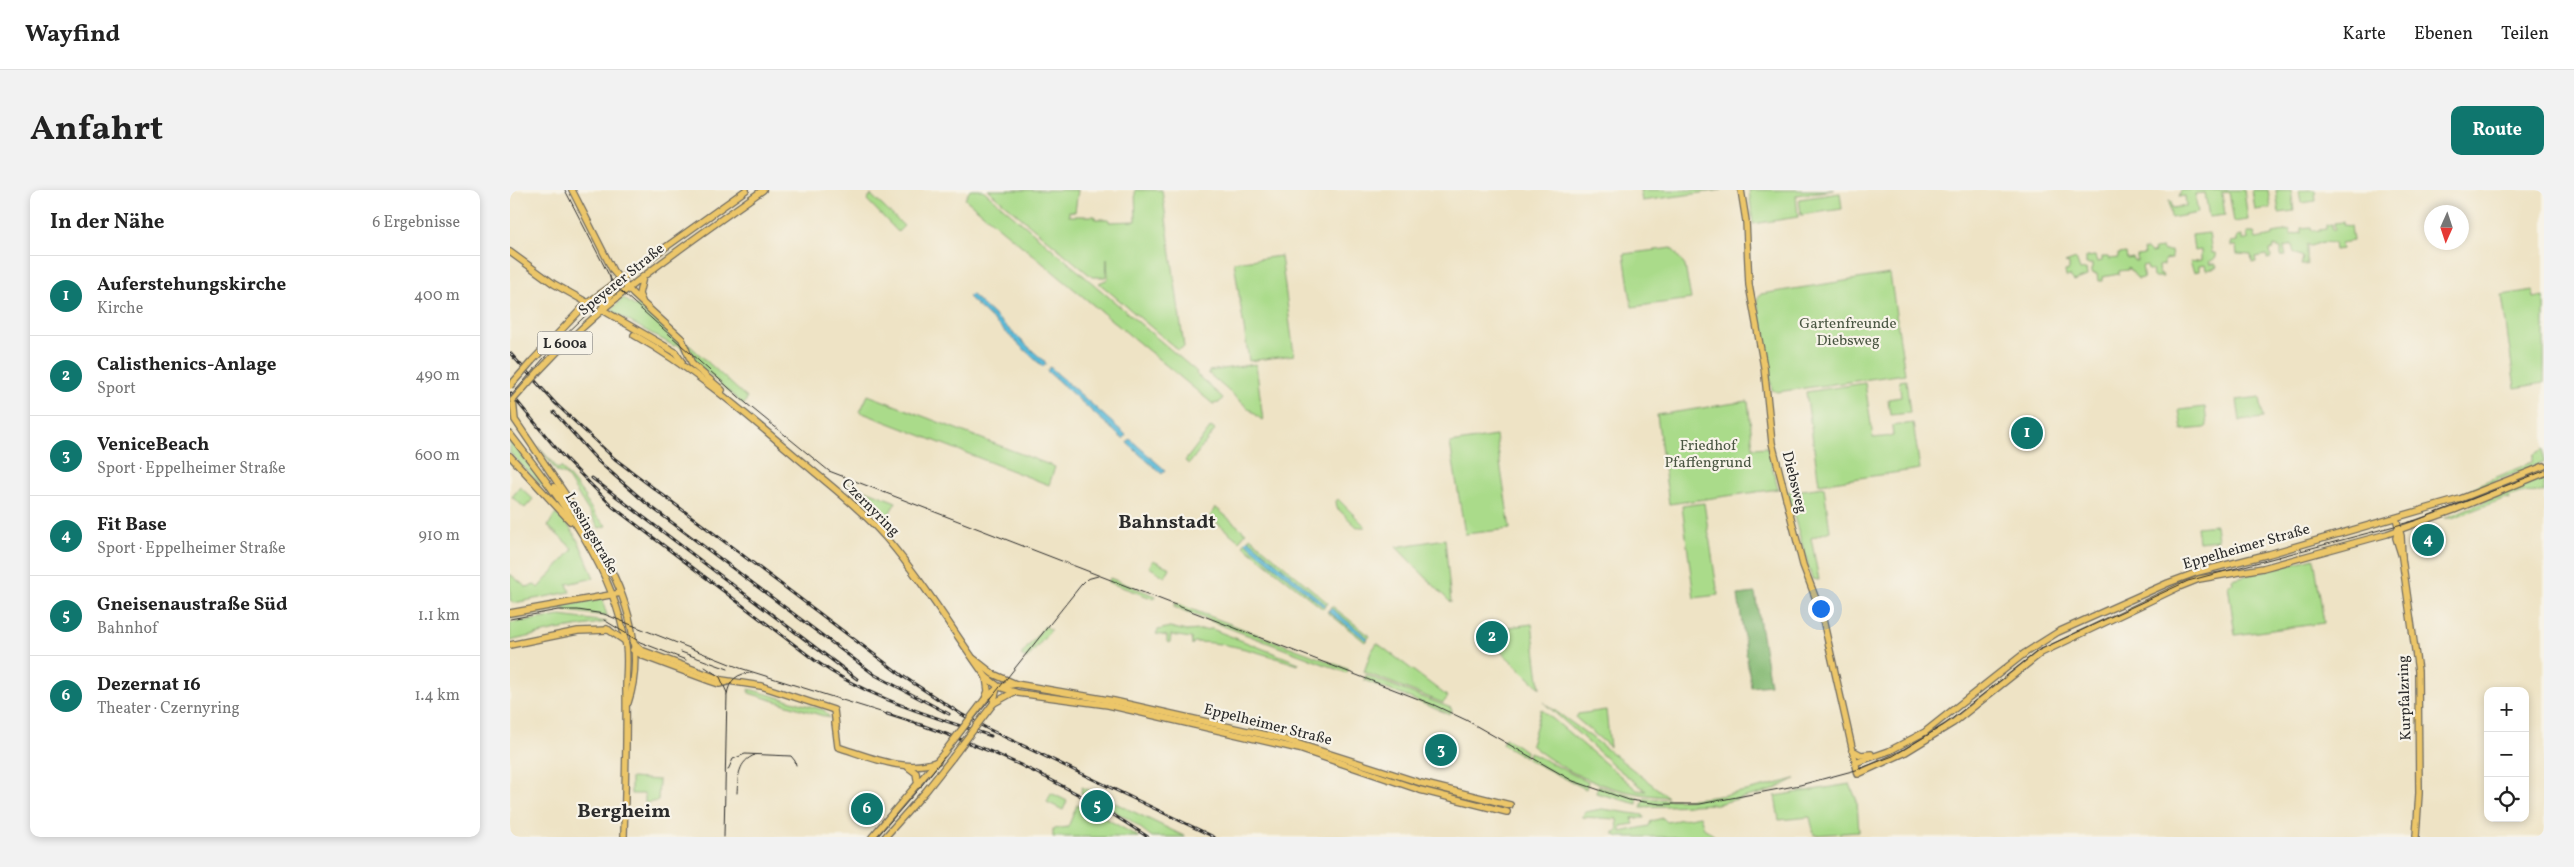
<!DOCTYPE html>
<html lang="de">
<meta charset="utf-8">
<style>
body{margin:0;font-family:Vollkorn,serif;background:#f2f2f2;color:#222}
.controls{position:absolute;right:15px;bottom:15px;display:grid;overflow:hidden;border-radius:10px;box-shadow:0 2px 8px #0003}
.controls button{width:45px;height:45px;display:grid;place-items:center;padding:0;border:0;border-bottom:1px solid #e0e0e0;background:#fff;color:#222;font:25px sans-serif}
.compass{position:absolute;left:1914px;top:15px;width:45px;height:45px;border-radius:50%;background:#fff;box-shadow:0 2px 8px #0003;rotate:183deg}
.you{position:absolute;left:1310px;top:418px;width:18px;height:18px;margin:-12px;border:4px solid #fff;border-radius:50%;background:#1a73e8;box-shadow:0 0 0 8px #1a73e833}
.badge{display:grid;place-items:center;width:32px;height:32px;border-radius:50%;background:#0f766e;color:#fff;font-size:16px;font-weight:700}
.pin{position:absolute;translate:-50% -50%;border:2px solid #fff;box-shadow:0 1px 5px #0006}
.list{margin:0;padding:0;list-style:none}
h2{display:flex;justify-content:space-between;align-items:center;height:65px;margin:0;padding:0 20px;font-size:21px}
h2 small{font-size:16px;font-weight:400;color:#767676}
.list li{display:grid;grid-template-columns:32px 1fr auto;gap:15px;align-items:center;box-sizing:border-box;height:80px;padding:0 20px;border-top:1px solid #e0e0e0}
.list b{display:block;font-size:19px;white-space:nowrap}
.list p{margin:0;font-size:16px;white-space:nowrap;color:#767676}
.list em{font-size:16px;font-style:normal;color:#767676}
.icon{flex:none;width:28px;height:28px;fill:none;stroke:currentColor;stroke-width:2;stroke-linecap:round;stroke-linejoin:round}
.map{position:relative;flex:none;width:2034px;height:647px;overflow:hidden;border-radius:10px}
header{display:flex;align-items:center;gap:30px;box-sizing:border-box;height:70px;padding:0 25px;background:#fff;border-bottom:1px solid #e0e0e0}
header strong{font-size:24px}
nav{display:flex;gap:28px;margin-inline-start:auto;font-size:18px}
.intro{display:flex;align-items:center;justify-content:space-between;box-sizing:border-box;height:120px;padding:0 30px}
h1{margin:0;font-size:35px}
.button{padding:12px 22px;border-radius:10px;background:#0f766e;color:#fff;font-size:18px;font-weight:700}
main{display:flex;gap:30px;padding:0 30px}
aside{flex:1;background:#fff;border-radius:10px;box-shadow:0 2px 8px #0003}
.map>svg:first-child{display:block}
.green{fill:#aadb8a;stroke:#6a835a}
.forest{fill:#87bb76;stroke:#597350}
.water{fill:#5bbcda;stroke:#437482}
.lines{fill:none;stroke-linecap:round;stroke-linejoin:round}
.major-casing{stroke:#6f6b61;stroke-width:8}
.major{stroke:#ecc669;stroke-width:5.5}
.tram{stroke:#2b2b2b;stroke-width:1}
.rail-casing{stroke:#2b2b2b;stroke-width:3}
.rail{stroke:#f7f3e8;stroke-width:1;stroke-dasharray:4;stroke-linecap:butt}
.major-bridge-casing{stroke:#6f6b61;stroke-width:8;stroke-linecap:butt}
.major-bridge{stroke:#ecc669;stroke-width:5.5}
.labels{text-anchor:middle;stroke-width:4.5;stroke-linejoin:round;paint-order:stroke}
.shield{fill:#f7f3e8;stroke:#686764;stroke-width:1}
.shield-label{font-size:14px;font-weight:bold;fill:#2b2b2b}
.street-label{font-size:15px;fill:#2b2b2b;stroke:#f7f3e8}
.park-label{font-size:15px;fill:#4b5743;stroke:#f7f3e8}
.district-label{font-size:20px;font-weight:bold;fill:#2b2b2b;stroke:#f7f3e8}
</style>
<header>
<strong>Wayfind</strong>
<nav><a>Karte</a><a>Ebenen</a><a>Teilen</a></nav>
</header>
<div class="intro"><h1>Anfahrt</h1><a class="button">Route</a></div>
<main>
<aside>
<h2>In der Nähe<small>6 Ergebnisse</small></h2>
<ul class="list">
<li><span class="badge">1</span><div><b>Auferstehungskirche</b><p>Kirche</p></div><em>400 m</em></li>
<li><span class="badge">2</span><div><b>Calisthenics-Anlage</b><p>Sport</p></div><em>490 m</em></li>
<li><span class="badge">3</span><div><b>VeniceBeach</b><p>Sport · Eppelheimer Straße</p></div><em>600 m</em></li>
<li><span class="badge">4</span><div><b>Fit Base</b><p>Sport · Eppelheimer Straße</p></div><em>910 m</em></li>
<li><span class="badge">5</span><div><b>Gneisenaustraße Süd</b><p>Bahnhof</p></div><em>1.1 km</em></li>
<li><span class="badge">6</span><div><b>Dezernat 16</b><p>Theater · Czernyring</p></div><em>1.4 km</em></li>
</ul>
</aside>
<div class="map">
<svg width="2034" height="647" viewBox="0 0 2034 647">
<rect width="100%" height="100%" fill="#f7f3e8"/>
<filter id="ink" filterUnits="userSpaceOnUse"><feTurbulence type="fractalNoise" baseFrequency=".02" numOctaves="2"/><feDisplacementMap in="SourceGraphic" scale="10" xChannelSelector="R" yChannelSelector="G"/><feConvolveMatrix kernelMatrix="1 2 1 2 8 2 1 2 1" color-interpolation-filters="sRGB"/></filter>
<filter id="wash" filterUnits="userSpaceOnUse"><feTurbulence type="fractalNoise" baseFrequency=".0096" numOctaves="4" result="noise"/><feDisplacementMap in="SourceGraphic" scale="20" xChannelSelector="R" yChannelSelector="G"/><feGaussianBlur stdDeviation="1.12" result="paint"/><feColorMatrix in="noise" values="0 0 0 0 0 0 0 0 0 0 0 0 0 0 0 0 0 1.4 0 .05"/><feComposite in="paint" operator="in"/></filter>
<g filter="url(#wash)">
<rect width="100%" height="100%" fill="#eee3c5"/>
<g class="green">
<path d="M460 0H473L687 182 686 184 713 208 709 213 703 214 455 9Z"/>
<path d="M478 0H568L565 22 559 21V26H585V29H599V32L626 31 625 0H652L674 157 668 160 589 93 598 89 597 68 596 87H582Z"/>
<path d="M1130 0H1212L1132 11Z"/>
<path d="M1239 0H1324L1286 5 1288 27 1243 34Z"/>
<path d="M1671 0H1734L1738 30 1724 32 1719 2 1712 3 1715 25 1699 27 1695 3 1685 4 1688 23 1661 28 1659 11H1661L1662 18 1676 16 1675 6 1669 7Z"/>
<path d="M1742 0H1758L1761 18 1745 20Z"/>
<path d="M1766 0H1781L1784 21 1769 23Z"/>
<path d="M1789 0H1805L1806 11 1791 13Z"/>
<path d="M1330 3 1332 19 1291 25 1289 9Z"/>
<path d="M361 5 394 36 388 42 357 10Z"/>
<path d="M1833 32V35L1841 36 1843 51 1831 53 1832 59 1825 60 1824 53 1813 52 1800 56 1797 54V75H1791L1793 67 1784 63 1782 55 1774 57 1776 66H1771V58L1764 56V59L1760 60 1761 68 1757 69V65L1745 67 1746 72 1742 73 1741 65 1727 64 1726 56H1721V52L1727 51V47L1732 46V50H1738L1737 42H1744L1746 49 1763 46V43L1780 40 1781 45 1791 43V38L1801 37 1802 41 1816 39V35L1822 34V40H1825L1824 33Z"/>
<path d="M1699 43 1702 63H1705L1706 68 1699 72 1700 74H1706L1707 76 1703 79 1696 80 1695 75 1689 76V81L1684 82 1680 72 1691 70V60L1684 61 1682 45Z"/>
<path d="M1162 58 1175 76 1181 109 1122 117 1114 64Z"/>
<path d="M1652 58 1654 61H1661L1662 69 1654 70V75L1648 76 1649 84H1652L1653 87H1643L1642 80H1638L1637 75 1632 76 1634 88 1628 89 1618 77V80L1609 81V84L1592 87V91H1588L1587 84 1582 83V74H1576V67L1585 66 1587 72 1592 71V67H1598L1599 69 1608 68V64L1616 63 1617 69 1623 68 1624 71H1627V66L1634 65 1633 60 1637 59 1641 63 1645 62 1644 59Z"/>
<path d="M771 66 784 165 739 171 724 72Z"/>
<path d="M1566 69 1570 80 1576 79 1577 86 1564 91 1560 86 1556 87 1555 81 1559 80V74L1555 73Z"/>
<path d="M1380 84 1395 184 1267 202 1262 200 1247 109 1251 104Z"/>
<path d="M2023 100 2024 108 2034 106V193L2005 198 1992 105Z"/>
<path d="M113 108 126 117 130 113 170 150 174 161 167 154 164 156 106 124 103 120 100 121Z"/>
<path d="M177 153 237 208 234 215 182 169Z"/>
<path d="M746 174 753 231 699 184V181Z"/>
<path d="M1396 190 1400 223 1380 225 1378 209 1391 207 1389 191Z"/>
<path d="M1355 193 1363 248 1383 246 1382 236 1403 233 1410 279 1309 294 1296 202Z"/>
<path d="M358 205 545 277 539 295 350 222Z"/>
<path d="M1750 207 1753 228 1730 231 1727 210Z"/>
<path d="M1238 211 1243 258 1257 257 1268 299 1159 314 1147 225Z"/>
<path d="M1695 217 1697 236 1695 238 1672 240 1669 220Z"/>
<path d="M701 237 705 240 679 274 675 271Z"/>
<path d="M986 246 1000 339 955 344 940 253Z"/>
<path d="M0 250 48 312 0 263Z"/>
<path d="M28 256 48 279 51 277 76 307 75 309 86 326 97 336 89 338 56 285 47 282Z"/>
<path d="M2034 259V272L1956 303 1970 294 2022 272 2024 264Z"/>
<path d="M2034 287V302L2010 303 1999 307 2000 310 1996 308 1942 328H1935Z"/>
<path d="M338 293 386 312 377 327 372 329Z"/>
<path d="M10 297 23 309 15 318 2 307Z"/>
<path d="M1314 297 1320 341 1301 348 1309 390 1302 389 1277 302Z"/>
<path d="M828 309 856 337H847L827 318 826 311Z"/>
<path d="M1194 313 1208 405 1184 408 1172 316Z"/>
<path d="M705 317 736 343 729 351 700 327Z"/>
<path d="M45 324C65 335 75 367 84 388L57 394 60 402 4 413 0 410V384L16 397 25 395 28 398 63 359 38 336Z"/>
<path d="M1706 335 1708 350 1689 352 1687 337Z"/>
<path d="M740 347 818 413 813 419 733 355Z"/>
<path d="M935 349 941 413 886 357Z"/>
<path d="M1804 368 1814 433 1725 445 1718 394 1723 393 1722 389Z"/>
<path d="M643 370 660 378 655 387 639 377Z"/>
<path d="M600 388 646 406 644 409 598 392Z"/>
<path d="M92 408 97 426 55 421 54 418 0 428V425Z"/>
<path d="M665 413 838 479 837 483 664 417Z"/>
<path d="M822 416 860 446 855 452 817 422Z"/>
<path d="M50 426 97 432 46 440 0 451V433Z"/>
<path d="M1022 434 1030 498 969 441Z"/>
<path d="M535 436 541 440 517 469 511 465Z"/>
<path d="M660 437 676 441 702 439 789 473 788 475C754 464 720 452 684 452L682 455 681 448 661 445 660 453 657 452V446L646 444 648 440Z"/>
<path d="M867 453 938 507 933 513 854 482 861 462Z"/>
<path d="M856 485 941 518 942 521 939 524 854 490Z"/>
<path d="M239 499 314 520 320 528 239 503Z"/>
<path d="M1033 512 1080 546 1158 607C1106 604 1061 588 1021 555L1031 519 1127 600 1136 601 1108 579Z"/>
<path d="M1096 520 1100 557 1066 528 1068 524Z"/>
<path d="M995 548 1016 561 1015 567 992 554Z"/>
<path d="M1019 562 1078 592 1076 599 1017 569Z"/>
<path d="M121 588 149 590 148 611 135 613V604H121Z"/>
<path d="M1285 589 1261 601 1207 614 1131 617 1135 608C1187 614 1235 602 1285 589Z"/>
<path d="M1340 594 1347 611 1349 642 1304 645 1300 627 1269 630 1265 606Z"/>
<path d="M1088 596 1127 607V614L1086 603Z"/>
<path d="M572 597 676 647H642L620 630 571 603Z"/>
<path d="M541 603 557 611 553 620 537 612Z"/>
<path d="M567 615 575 617 629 647H543V639L558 637Z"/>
<path d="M1092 619 1133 625 1135 628H1122L1124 634 1111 636V642L1139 636 1141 631 1153 628 1157 632 1190 626 1194 638 1206 647H1109L1104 645V642L1108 641 1107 629 1072 627 1075 622Z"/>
</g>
<path class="forest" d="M1245 403 1260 495 1241 497 1228 405Z"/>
<g class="water">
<path d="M461 104 536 173 533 177 458 107Z"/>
<path d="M540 177 616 245 613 249 537 181Z"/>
<path d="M620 249 655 280 652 284 617 253Z"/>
<path d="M738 349 816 415 814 417 735 352Z"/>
<path d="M821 418 858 448 856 450 818 421Z"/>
</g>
</g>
<g filter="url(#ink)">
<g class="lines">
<g class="major-casing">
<g id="major">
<path d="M62 0 103 81 123 104 172 149 182 174 212 200"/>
<path d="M1231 0 1236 31 1239 95 1254 177 1262 253 1293 375 1312 425 1348 584 1394 563 1443 533 1531 463 1669 397 1689 389 1753 378 1877 344 1944 320 2034 283"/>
<path d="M0 62 44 94 78 113"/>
<path d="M132 111 129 104 133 87"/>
<path d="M93 115 109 94"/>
<path d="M91 119 165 162 172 172"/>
<path d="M124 145C185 179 237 225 290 270 320 295 351 319 376 348 413 391 443 441 476 487L478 501 475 509"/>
<path d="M22 171 76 114 236 0"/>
<path d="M28 182C97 107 170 59 253 0"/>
<path d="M3 210 5 230 64 317"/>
<path d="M0 244C48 306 104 376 116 456 118 470 116 484 116 498 117 548 115 597 114 647"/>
<path d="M0 266 60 331"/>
<path d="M44 297C93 351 143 438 118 513"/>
<path d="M1886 328 1891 346 1892 368 1908 481 1909 603 1906 647"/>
<path d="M1888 340 1886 348 1892 367"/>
<path d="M0 423 111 403"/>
<path d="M97 439 115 451"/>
<path d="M123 453 131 460 212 490 251 496 324 520 326 536"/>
<path d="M0 455 68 441 99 440"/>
<path d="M123 460 133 466 200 491 209 494 217 492"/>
<path d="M464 469 483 484 506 494 604 511 773 549 911 593 1000 615"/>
<path d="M476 487 489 497 508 503 598 515 789 559 910 600 997 622"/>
<path d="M477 507 489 497 506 494"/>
<path d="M484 513 504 502"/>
<path d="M483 514 487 498"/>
<path d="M325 533 328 557C360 567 396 584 428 571"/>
<path d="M1342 560 1351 565 1361 564"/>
<path d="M1345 573 1379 561 1415 542 1515 463 1548 442 1658 393 1688 382 1759 364 1950 309 2034 276"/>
<path d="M398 577 406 583 408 595"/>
<path d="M362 647 433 564"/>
<path d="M375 647 416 601 442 568"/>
</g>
</g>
<use href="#major" class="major"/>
<g class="tram">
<path d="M55 0 104 95 237 214 319 281 924 515 956 530 1063 591 1119 610 1151 614H1190L1290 595 1346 580 1383 566 1434 535 1529 460 1678 391 1907 330 2034 281"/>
<path d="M0 207 47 153 97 105 101 97 100 86"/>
<path d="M0 429 48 420H68L94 424 230 478 377 524"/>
<path d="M94 430 130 452 176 470"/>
<path d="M171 462 218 479"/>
<path d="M195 477 210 487 217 503 214 647"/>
<path d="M217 505C219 490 227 483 242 483"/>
<path d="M218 580 223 569 235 564 281 566 285 571 286 575"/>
<path d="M227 603C228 587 228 571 245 565"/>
<path d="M367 647 412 595 571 395 577 389 588 386"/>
</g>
<g class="rail-casing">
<g id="rail">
<path d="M0 163 46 214 105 269 394 487 451 524 478 539 704 647"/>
<path d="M0 203 50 263 103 317 307 472C358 508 422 526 481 546"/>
<path d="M44 222 88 271 136 313 365 485 439 524"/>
<path d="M82 288 347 489"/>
<path d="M377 524C470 552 557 593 638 647"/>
</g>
</g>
<use href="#rail" class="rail"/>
<g class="major-bridge-casing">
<g id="major-bridge">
<path d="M0 196 22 171"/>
<path d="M3 210 28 182"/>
<path d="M433 564 475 509"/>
<path d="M442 568 483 514"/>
</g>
</g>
<use href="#major-bridge" class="major-bridge"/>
</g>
</g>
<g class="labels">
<rect class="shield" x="27.5" y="141.5" width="55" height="23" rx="4"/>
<g class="shield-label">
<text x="55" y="158">L 600a</text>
</g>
<g class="street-label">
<text transform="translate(111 89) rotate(-39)" y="5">Speyerer Straße</text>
<text transform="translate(1285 292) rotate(76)" y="5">Diebsweg</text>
<text transform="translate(361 317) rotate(45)" y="5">Czernyring</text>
<text transform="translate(82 343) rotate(60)" y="5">Lessingstraße</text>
<text transform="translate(1736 356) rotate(-16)" y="5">Eppelheimer Straße</text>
<text transform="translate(1894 508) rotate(-92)" y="5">Kurpfalzring</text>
<text transform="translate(758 534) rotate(14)" y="5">Eppelheimer Straße</text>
</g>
<g class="park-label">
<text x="1338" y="138">Gartenfreunde<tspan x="1338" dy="17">Diebsweg</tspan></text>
<text x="1198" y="260">Friedhof<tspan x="1198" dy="17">Pfaffengrund</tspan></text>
</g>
<g class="district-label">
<text x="657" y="338">Bahnstadt</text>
<text x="114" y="627">Bergheim</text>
</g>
</g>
</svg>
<div class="controls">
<button>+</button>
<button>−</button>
<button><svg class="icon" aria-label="locate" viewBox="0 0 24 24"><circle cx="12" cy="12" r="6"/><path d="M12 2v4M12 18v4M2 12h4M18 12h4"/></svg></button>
</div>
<svg class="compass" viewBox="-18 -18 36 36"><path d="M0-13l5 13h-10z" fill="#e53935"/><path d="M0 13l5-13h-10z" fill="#767676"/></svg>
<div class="you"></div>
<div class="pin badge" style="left:1517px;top:243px">1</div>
<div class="pin badge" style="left:982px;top:447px">2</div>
<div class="pin badge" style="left:931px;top:560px">3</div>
<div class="pin badge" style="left:1918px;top:350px">4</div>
<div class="pin badge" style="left:587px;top:616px">5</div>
<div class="pin badge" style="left:357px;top:619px">6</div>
</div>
</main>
